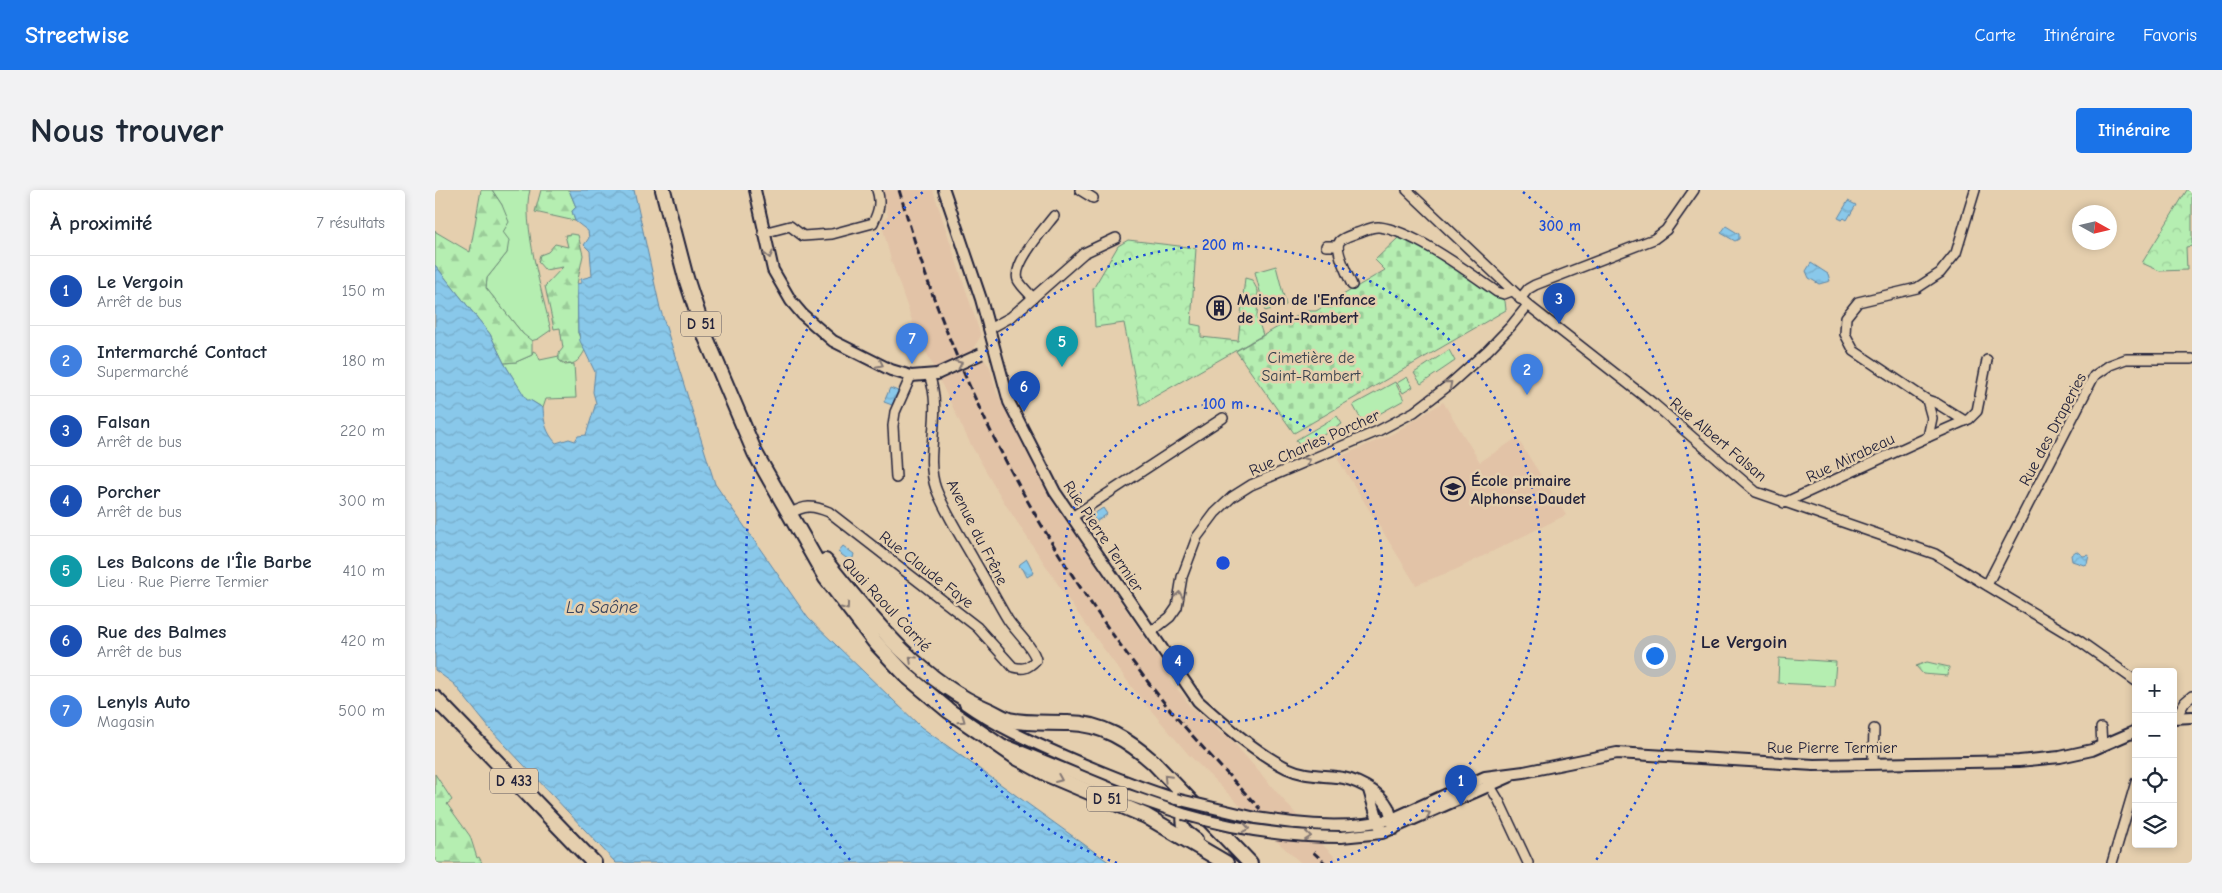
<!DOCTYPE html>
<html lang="fr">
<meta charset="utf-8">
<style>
body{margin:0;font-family:"Comic Neue",sans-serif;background:#f2f2f3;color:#1f2937}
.controls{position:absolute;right:15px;bottom:15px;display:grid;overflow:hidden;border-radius:5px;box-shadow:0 2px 8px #0003}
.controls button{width:45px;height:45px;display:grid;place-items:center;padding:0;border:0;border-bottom:1px solid #e0e1e3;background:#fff;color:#1f2937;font:25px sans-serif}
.compass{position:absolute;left:1637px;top:15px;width:45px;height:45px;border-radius:50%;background:#fff;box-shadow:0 2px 8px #0003;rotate:98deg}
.you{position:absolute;left:1219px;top:465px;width:18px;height:18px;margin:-12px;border:4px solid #fff;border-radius:50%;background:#1a73e8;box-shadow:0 0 0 8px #1a73e833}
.badge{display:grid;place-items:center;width:32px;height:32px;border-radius:50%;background:#1a73e8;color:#fff;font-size:16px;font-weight:700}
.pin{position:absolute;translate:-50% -41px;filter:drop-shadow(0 1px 2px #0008)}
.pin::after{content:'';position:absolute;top:26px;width:18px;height:15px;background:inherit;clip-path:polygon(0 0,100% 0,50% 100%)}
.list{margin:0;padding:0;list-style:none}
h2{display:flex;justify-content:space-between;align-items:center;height:65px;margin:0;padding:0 20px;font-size:21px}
h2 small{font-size:16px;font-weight:400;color:#747a83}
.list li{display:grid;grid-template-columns:32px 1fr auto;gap:15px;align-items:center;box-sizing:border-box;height:70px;padding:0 20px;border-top:1px solid #e0e1e3}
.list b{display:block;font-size:19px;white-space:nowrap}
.list p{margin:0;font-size:16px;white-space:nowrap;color:#747a83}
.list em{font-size:16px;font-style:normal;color:#747a83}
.icon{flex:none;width:28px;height:28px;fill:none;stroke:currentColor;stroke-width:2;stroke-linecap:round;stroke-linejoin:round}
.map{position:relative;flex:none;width:1757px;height:673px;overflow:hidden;border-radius:5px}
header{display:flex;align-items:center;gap:30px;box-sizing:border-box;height:70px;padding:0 25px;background:#1a73e8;color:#fff}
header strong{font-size:24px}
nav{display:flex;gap:28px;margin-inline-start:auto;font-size:18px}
.intro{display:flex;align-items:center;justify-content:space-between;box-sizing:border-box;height:120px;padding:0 30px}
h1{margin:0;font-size:35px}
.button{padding:12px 22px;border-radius:5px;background:#1a73e8;color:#fff;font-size:18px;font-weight:700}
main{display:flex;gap:30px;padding:0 30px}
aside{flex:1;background:#fff;border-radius:5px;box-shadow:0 2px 8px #0003}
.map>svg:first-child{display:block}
.built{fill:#e2c3a7}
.green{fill:#b5eeb1;stroke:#6c8876}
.forest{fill:url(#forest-firs);stroke:#6c8876}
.cemetery{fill:url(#cemetery-stones);stroke:#6c8876}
.park{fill:url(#park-crowns);stroke:#6c8876}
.water{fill:url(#water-waves);stroke:#6086a4}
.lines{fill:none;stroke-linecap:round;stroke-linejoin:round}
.minor-casing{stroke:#22223b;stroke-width:12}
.tertiary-casing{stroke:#22223b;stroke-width:14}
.primary-casing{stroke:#22223b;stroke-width:18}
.minor{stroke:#e5cfae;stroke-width:9}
.tertiary{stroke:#e5cfae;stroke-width:10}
.primary{stroke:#e5cfae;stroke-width:14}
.rail{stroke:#22223b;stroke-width:3;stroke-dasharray:8 4;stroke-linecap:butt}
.tertiary-bridge-casing{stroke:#22223b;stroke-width:14;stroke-linecap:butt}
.tertiary-bridge{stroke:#e5cfae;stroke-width:10}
.oneway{stroke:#847874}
.ring{fill:none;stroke:#1d4ed8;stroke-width:2.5;stroke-dasharray:2.5 5}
.labels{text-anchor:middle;stroke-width:5;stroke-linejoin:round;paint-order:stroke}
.shield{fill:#e5cfae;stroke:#5c565e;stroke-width:1}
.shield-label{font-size:15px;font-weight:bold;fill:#22223b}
.poi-label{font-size:16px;font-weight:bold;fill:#22223b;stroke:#e5cfae;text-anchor:start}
.park-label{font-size:16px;fill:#38414d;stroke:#e5cfae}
.street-label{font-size:16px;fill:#22223b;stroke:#e5cfae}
.water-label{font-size:18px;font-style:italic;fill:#37435e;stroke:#e5cfae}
.quarter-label{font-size:19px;font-weight:bold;fill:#22223b;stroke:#e5cfae}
.centre{fill:#1d4ed8;stroke:#e5cfae;stroke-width:2.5}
.ring-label{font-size:15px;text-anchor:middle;font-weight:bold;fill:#1d4ed8;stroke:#e5cfae;stroke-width:5;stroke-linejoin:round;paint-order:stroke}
</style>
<header>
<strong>Streetwise</strong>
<nav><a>Carte</a><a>Itinéraire</a><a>Favoris</a></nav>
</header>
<div class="intro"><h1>Nous trouver</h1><a class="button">Itinéraire</a></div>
<main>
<aside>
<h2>À proximité<small>7 résultats</small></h2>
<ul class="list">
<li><span class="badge" style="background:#1a4fb4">1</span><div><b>Le Vergoin</b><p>Arrêt de bus</p></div><em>150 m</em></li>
<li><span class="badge" style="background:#3f7fe0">2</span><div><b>Intermarché Contact</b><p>Supermarché</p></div><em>180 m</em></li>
<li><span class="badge" style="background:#1a4fb4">3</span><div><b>Falsan</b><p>Arrêt de bus</p></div><em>220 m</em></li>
<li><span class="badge" style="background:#1a4fb4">4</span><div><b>Porcher</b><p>Arrêt de bus</p></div><em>300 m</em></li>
<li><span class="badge" style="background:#0f9aa8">5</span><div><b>Les Balcons de l'Île Barbe</b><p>Lieu · Rue Pierre Termier</p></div><em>410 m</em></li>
<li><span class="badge" style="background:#1a4fb4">6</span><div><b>Rue des Balmes</b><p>Arrêt de bus</p></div><em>420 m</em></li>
<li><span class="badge" style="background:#3f7fe0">7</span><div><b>Lenyls Auto</b><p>Magasin</p></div><em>500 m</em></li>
</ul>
</aside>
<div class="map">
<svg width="1757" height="673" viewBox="0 0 1757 673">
<defs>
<pattern id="forest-firs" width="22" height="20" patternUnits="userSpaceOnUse" patternTransform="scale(1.25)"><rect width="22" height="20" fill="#b5eeb1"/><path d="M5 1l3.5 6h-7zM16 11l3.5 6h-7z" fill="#9bcc99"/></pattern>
<pattern id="cemetery-stones" width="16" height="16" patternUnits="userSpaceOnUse" patternTransform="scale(1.25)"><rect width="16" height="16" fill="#b5eeb1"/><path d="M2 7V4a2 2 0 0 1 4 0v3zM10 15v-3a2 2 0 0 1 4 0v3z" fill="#9bcc99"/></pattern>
<pattern id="park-crowns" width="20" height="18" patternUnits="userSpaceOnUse" patternTransform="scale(1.25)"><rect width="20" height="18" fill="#b5eeb1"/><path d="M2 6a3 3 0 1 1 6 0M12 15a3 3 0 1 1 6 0" fill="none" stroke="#9bcc99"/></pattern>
<pattern id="water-waves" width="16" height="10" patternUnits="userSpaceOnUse" patternTransform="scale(1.25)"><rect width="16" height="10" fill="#89c8ea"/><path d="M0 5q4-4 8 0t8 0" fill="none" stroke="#76acca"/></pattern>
</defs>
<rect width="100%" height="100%" fill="#e5cfae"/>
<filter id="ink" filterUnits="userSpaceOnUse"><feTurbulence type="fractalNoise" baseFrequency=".02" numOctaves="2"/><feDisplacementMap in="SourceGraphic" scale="10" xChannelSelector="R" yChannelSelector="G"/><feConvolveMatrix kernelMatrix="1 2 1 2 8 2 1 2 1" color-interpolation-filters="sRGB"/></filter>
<g filter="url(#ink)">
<g class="built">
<path d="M446 0H498L546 146 539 157 555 177 562 203 617 309 734 484 736 493 749 506 753 514 785 542 792 545 886 653 906 673H866L838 648 754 565 702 504 638 417 569 312 536 255 480 139 456 70 446 31 453 26Z"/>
<path d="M1008 212 1045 272 1082 248 1131 325 1022 379 981 395 902 268 959 243Z"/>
</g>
<g class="green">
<path d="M57 0H95C86 30 108 107 116 140L103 149 92 152 88 144 51 98 52 88 72 63 68 42 67 15Z"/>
<path d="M841 76 851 115 830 121 820 82Z"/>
<path d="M98 161 102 163 105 170 124 166V170L130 175 139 174 141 208 111 209 108 218 95 210 92 211 69 173 81 172 97 165Z"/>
<path d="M972 187 978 197 968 203 962 193Z"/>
<path d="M960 192 969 210 928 233 918 215Z"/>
<path d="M902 226 907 234 866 258 861 250Z"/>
<path d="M1344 468 1401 472 1399 496 1343 493Z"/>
</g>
<g class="forest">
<path d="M46 0H57L67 15 74 32 68 42 74 50 72 63 52 88 51 98 88 144 97 151V165L81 172 69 173 55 144 0 75V40L1 42 35 62Z"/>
<path d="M106 0H134L141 17 137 21 140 31 100 22Z"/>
<path d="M136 44 143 45 148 65 142 94 143 143 150 160C144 172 136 179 124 170V163L128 158 125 138 119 139 110 96 128 77 110 80 103 72 105 65 113 62 120 54 133 57 130 45Z"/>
<path d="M0 584 17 610 12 614 35 646 42 668 44 667 47 673H0Z"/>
</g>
<path class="cemetery" d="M964 47 1018 75 1070 111 1071 120 859 243 801 161 871 121H881L950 80 940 70Z"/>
<g class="park">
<path d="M1752 0H1757V56L1751 57 1752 80 1725 81 1707 73Z"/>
<path d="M693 50 761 58 756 134 766 136V147L803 151 810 88 817 90 823 101 822 127 828 145 705 215 689 133 660 137 658 99 683 56Z"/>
<path d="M1014 160 1020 171 986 194 979 183Z"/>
<path d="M1492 472 1514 477 1513 486 1488 484 1481 476Z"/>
</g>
<g class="water">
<path d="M134 0H199L225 118 280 294 373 428 486 537 675 673H181L55 539 19 494 0 480V75L55 144 69 173 92 210H95L108 218C109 233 111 242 121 253L134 249 140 251 143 246 151 245 161 213 158 202 160 182 145 151 144 143H143L142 94 146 93V89L157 86 155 61 149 55 154 48 153 41 140 31 137 21 141 17Z"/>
<path d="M1413 11 1421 15 1412 30 1409 28 1407 30 1403 28Z"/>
<path d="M1291 36 1304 44V49L1300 51 1286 43Z"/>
<path d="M1376 73 1393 84 1395 91 1384 94 1374 88 1371 81Z"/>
<path d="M455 198 463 201 457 215 449 212Z"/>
<path d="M668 318 672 324 661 332 657 325Z"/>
<path d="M408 356 419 364 418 368 414 370 403 362Z"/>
<path d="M1641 361 1648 366 1654 365 1652 374 1649 375 1637 371 1636 365Z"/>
<path d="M592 369 599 383 592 387 588 379 584 376 585 374Z"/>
</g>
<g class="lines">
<g class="minor-casing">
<g id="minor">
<path d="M645 0 658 8"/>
<path d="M972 0 1093 115 1219 214 1321 302 1500 364 1643 450 1701 491"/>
<path d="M328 43 355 36 368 46 397 44 438 33C444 21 446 12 442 0"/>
<path d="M891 56H903"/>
<path d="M917 95C913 86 899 58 905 51 909 47 917 45 922 43 929 41 937 36 944 37 979 41 1033 82 1062 102L1069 104 1077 101"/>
<path d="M598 108C594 103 586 96 583 90 577 74 609 39 619 26"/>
<path d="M1085 109 1093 99 1100 95 1219 49 1231 40 1259 0"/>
<path d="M554 139 576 127 649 63 681 48"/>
<path d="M1492 210 1501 213 1530 231"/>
<path d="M1493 247 1534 229 1542 221 1552 170"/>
<path d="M461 288 458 236 460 222 476 186"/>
<path d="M1349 313 1493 247 1497 228 1492 210 1419 161 1410 144 1411 127 1423 112 1482 98 1505 83 1521 63 1540 0"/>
<path d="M354 324C370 315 377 315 394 322L542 437 578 477C589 480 593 478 601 470 599 458 581 442 573 430 561 410 551 390 539 370 526 347 511 324 501 299 488 263 509 224 494 185"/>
<path d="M637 327 788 228"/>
<path d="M1552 395 1659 186 1675 175 1691 169H1757"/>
<path d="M716 442 735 427 742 417 747 387 762 347 780 323 797 307 816 295 943 241 979 222 1013 196 1053 160 1076 136 1093 115"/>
<path d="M1741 527 1750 512 1757 506"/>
<path d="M1666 538 1667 556"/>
<path d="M1438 572 1439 539"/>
<path d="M1052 591 1064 611 1093 673"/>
<path d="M1677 673 1701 592"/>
</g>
</g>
<g class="tertiary-casing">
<g id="tertiary">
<path d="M320 0 338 80 356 111 367 124 398 151 456 180 476 186 502 184"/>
<path d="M509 0 546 109 574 212 620 302 763 511C789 534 821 563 852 578 869 586 883 585 901 587 918 588 945 601 953 617 956 624 957 632 959 639"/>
<path d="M530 514C561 536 595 551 629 566 666 582 702 597 741 609"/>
<path d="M1738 528 1757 527"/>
<path d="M573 556 687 603 748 624C745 638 751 641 762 649"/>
<path d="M934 600 945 637"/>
<path d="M858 633C892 637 924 637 957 629L1050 587 1089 582 1182 563 1379 575 1584 571 1625 567 1657 560 1701 541"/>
<path d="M906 647 947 643 1074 587"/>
</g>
</g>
<g class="primary-casing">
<g id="primary">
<path d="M228 0 251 88 269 143 320 263 391 388 440 452 472 486 514 521 581 567 614 585 711 626 791 673"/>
<path d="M390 371C436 428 484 491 553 520 560 523 567 528 574 530 594 534 614 532 634 533 667 533 694 551 718 572L815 673"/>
<path d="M0 508 159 673"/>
</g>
</g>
<use href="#minor" class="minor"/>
<use href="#tertiary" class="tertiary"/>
<use href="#primary" class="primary"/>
<g class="rail">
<path d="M464 0C477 43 490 87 507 129 556 259 628 382 713 492 747 537 787 578 825 619"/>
<path d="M878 662 890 673"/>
</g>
<g class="tertiary-bridge-casing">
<g id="tertiary-bridge">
<path d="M502 184 546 164"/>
<path d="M741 609 821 628 858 633"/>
<path d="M748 624C799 639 853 647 906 647"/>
</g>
</g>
<use href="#tertiary-bridge" class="tertiary-bridge"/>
</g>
<defs><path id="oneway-chevron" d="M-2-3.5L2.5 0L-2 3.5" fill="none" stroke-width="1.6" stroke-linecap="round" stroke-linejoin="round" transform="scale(1.25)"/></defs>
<g class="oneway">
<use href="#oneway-chevron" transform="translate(334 65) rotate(76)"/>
<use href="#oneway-chevron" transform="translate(445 174) rotate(26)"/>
<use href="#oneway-chevron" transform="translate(524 174) rotate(-24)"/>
<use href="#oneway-chevron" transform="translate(1014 194) rotate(-40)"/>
<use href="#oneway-chevron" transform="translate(872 271) rotate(-23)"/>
<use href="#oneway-chevron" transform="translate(744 405) rotate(-81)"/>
<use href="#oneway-chevron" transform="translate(411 417) rotate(54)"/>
<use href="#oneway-chevron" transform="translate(477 469) rotate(-136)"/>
<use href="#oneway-chevron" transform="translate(527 530) rotate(35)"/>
<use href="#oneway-chevron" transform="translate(732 588) rotate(-134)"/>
<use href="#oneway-chevron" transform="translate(624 589) rotate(23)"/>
<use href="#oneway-chevron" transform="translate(992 624) rotate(-25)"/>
<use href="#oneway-chevron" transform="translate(811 638) rotate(10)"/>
<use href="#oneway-chevron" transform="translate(873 646) rotate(5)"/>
</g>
</g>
<g class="ring">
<circle cx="788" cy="373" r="159"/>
<path d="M682 673A318 318 0 1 1 894 673"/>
<path d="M415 670A477 477 0 0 1 488 2M1088 2A477 477 0 0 1 1161 670"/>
</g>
<defs>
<g id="building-ring" transform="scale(1.25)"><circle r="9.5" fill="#e5cfae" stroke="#22223b" stroke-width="1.5"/><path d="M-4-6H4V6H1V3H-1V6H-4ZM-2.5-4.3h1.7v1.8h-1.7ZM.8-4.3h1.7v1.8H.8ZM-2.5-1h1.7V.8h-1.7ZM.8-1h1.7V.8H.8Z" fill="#22223b"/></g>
<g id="school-ring" transform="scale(1.25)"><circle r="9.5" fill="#e5cfae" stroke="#22223b" stroke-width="1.5"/><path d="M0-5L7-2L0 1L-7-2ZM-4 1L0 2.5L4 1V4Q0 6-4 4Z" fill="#22223b"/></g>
</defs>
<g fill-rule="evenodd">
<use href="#building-ring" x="784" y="118"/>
<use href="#school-ring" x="1018" y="299"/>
</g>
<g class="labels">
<g class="shield">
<rect x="246" y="121.5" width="40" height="25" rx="4"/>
<rect x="55" y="578.5" width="48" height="25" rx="4"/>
<rect x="652" y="596.5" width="40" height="25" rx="4"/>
</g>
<g class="shield-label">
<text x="266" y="139">D 51</text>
<text x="79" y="596">D 433</text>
<text x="672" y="614">D 51</text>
</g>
<g class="poi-label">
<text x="802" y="115">Maison de l'Enfance<tspan x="802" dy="18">de Saint-Rambert</tspan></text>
<text x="1036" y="296">École primaire<tspan x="1036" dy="18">Alphonse Daudet</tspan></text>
</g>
<g class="park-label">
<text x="876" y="173">Cimetière de<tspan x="876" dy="18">Saint-Rambert</tspan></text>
</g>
<g class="street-label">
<text transform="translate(1617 239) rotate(-62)" y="6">Rue des Draperies</text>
<text transform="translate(1284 249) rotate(40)" y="6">Rue Albert Falsan</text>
<text transform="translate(879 252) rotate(-24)" y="6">Rue Charles Porcher</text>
<text transform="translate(1415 267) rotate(-25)" y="6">Rue Mirabeau</text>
<text transform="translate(543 342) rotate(63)" y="6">Avenue du Frêne</text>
<text transform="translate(669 346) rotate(56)" y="6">Rue Pierre Termier</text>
<text transform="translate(492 379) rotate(38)" y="6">Rue Claude Faye</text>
<text transform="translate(452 414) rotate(47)" y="6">Quai Raoul Carrié</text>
<text x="1397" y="563">Rue Pierre Termier</text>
</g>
<g class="water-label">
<text x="167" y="423">La Saône</text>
</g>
<g class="quarter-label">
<text x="1309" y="458">Le Vergoin</text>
</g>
</g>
<circle cx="788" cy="373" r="8" class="centre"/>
<g class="ring-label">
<text x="1125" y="41">300 m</text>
<text x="788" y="60">200 m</text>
<text x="788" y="219">100 m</text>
</g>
</svg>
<div class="controls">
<button>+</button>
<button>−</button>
<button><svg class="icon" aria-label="locate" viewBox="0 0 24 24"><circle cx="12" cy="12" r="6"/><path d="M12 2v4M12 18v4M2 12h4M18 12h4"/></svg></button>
<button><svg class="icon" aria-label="layers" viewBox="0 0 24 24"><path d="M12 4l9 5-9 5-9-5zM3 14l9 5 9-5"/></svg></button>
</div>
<svg class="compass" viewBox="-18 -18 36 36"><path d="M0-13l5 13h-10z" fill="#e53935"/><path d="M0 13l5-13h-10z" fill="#747a83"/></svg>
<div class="you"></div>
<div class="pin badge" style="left:1026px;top:616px;background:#1a4fb4">1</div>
<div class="pin badge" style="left:1092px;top:205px;background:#3f7fe0">2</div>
<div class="pin badge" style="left:1124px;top:134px;background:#1a4fb4">3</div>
<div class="pin badge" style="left:743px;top:496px;background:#1a4fb4">4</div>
<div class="pin badge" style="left:627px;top:177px;background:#0f9aa8">5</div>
<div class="pin badge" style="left:589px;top:222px;background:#1a4fb4">6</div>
<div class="pin badge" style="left:477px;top:174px;background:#3f7fe0">7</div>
</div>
</main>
